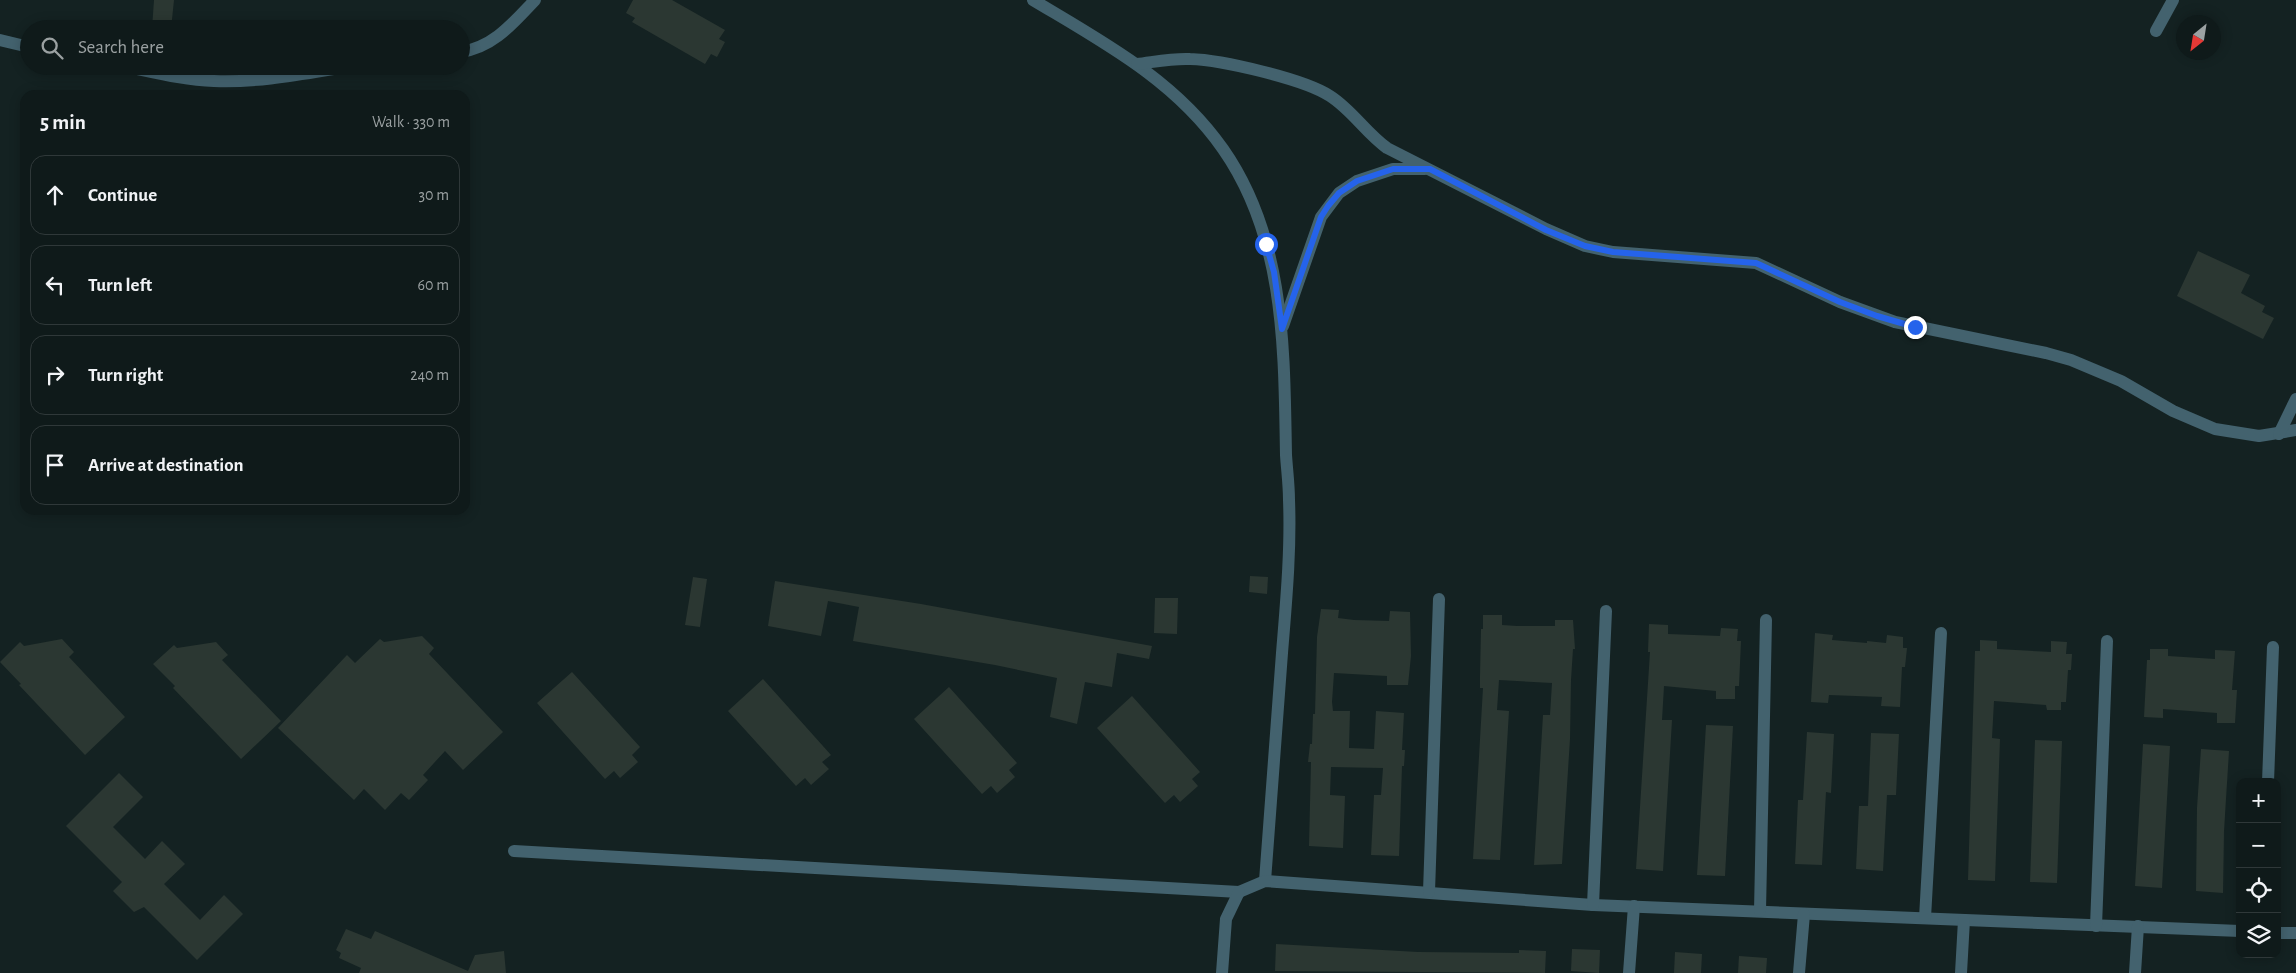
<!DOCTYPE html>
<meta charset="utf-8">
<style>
body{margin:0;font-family:"Alegreya Sans",sans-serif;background:#182323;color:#f1f3f6}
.controls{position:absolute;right:15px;bottom:15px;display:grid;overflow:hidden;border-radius:10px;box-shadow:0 2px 12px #0003}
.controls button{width:45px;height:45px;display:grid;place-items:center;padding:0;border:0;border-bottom:1px solid #2f3839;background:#0f1a1a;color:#f1f3f6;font:25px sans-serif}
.compass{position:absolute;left:2176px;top:15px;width:45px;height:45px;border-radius:50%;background:#0f1a1a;box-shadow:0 2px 12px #0003;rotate:210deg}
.stop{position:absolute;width:15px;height:15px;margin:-11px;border:4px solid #2563eb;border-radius:50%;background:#fff}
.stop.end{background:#2563eb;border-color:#fff;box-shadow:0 1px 5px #0008}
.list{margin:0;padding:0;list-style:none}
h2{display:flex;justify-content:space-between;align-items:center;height:65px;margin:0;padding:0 20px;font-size:21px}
h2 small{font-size:16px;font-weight:400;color:#9ba1a2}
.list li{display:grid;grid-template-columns:32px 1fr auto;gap:15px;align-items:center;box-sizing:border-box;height:80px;margin:0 10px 10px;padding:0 10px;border:1px solid #2f3839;border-radius:15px}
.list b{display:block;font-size:19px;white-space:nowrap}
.list em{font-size:16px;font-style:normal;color:#9ba1a2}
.icon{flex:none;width:28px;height:28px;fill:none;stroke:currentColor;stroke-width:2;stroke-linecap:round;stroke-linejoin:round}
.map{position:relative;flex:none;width:2296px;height:973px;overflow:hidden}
.search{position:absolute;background:#0f1a1a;box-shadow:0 2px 12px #0003;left:20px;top:20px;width:450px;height:55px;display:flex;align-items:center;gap:12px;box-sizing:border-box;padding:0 18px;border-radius:28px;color:#9ba1a2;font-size:19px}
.panel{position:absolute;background:#0f1a1a;box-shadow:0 2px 12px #0003;left:20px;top:90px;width:450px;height:425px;border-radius:15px}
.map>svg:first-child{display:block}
.building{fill:#2b3732}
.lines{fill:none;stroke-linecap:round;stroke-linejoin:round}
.minor{stroke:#43626e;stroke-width:12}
.route{stroke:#2563eb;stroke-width:6}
</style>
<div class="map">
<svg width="2296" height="973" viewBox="0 0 2296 973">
<rect width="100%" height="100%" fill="#142222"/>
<g class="building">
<path d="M154 0H174L171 29H152Z"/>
<path d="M633 0H672L725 30 719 39 725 42 717 57 711 54 705 64 632 22 635 18 626 13Z"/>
<path d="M2198 251 2250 275 2241 293 2265 306 2262 312 2274 318 2263 339 2177 296Z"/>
<path d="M1250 576 1268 577 1267 594 1249 592Z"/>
<path d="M693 577 707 579 700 627 685 625Z"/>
<path d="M775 581 921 604 1152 646 1149 659 1117 653 1112 687 1085 682 1077 724 1050 717 1057 678 995 665 853 641 859 607 828 601 821 636 768 626Z"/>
<path d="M1155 598H1178L1177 634 1154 633Z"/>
<path d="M1321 609 1339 610 1338 618 1354 620 1389 621 1390 611 1410 612 1411 656 1408 685H1387V676L1334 673 1332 702 1333 711H1350L1349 748 1374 749 1376 711 1404 713 1402 750H1405L1404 766H1402L1399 856 1371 855 1374 795H1381L1383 768 1331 767 1330 795 1345 796 1343 848 1309 846 1311 762H1308L1310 744H1312L1313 714H1315L1317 637Z"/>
<path d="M1483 615H1502V625L1517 626H1555V620H1573L1575 649H1573L1571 680 1570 739 1562 864 1534 865 1543 715H1550L1552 683 1499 680 1497 710 1509 711 1500 860 1473 859 1483 688H1480V676L1481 629H1483Z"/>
<path d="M1649 624 1668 625V634L1720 636 1721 628 1738 629 1737 641H1741L1739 686H1735V699H1716V691L1664 686 1662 720H1672L1663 871 1636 869 1650 652H1648Z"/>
<path d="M1815 633 1833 635 1832 640 1867 643V641L1886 643 1887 635 1903 637V648H1907L1905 667H1902L1900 707 1881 706 1882 697 1829 695 1828 703 1811 702Z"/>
<path d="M422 636 434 648 429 654 503 732 463 770 445 751 423 775 428 780 409 800 401 793 385 810 364 789 354 800 278 728 347 655 355 663 380 639 384 642Z"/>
<path d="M62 639 74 652 69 657 125 717 85 755 19 685 21 684 0 662 20 642 24 646Z"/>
<path d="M1980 640 1997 641V649L2051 652V641L2067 642 2066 654H2072L2071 670H2068L2066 702H2061V710H2047L2046 705 1994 701 1992 738 2000 739 1995 881 1968 880 1975 651H1980Z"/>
<path d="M216 642 228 655 222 660 281 721 241 759 173 688 175 686 153 664 174 645 177 648Z"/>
<path d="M2150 649H2168V656L2215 659V650L2235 651 2232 690H2237L2235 723H2217V713L2163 709V718L2144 717 2147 660H2150Z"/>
<path d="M572 672 640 747 632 755 638 762 620 778 614 771 605 779 537 703Z"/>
<path d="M763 679 831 755 822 762 829 769 811 785 805 778 796 786 728 711Z"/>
<path d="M949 687 1017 763 1009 770 1015 777 997 793 991 786 982 794 914 719Z"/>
<path d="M1132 696 1200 772 1192 779 1198 786 1180 802 1174 795 1165 803 1097 728Z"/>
<path d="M1706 725 1733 726 1725 876 1697 875Z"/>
<path d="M1807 732 1834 734 1831 793 1826 792 1822 865 1795 864 1798 800H1803Z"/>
<path d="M1871 733 1899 734 1896 795H1887L1883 871 1856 869 1859 806H1868Z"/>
<path d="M2035 740 2062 741 2057 883 2030 882Z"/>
<path d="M2143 744 2170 746 2162 888 2135 886Z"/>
<path d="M2201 749 2229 751 2224 831 2223 893 2196 891 2197 808Z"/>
<path d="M119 773 143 797 113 827 145 859 162 841 185 864 164 884 200 920 224 895 243 914 197 960 144 907 134 912 113 891 122 882 66 826Z"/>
<path d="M346 929 371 939 375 931 468 971 475 955 504 951 506 973H359L361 968 339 958 341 953 336 950Z"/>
<path d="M1276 944 1418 952 1519 953V950L1546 951 1545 973 1275 971Z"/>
<path d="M1572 949 1600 950 1599 973 1571 971Z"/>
<path d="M1675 952 1702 954 1701 973H1674Z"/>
<path d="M1739 956 1767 958 1766 973H1738Z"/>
</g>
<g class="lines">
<g class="minor">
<path d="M1033 0C1103 42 1175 80 1223 149 1286 239 1284 351 1286 455 1287 470 1289 485 1289 500 1291 551 1286 603 1282 653 1277 729 1271 805 1265 881"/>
<path d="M2156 31 2173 0"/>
<path d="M0 40 29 47"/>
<path d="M461 52C494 47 513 23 535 0"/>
<path d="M1137 64C1154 62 1173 58 1190 59 1222 60 1304 79 1330 96 1352 110 1366 133 1387 148L1546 229 1585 246 1613 252 1756 263 1840 302 1895 322 2046 353 2071 360 2121 381 2173 411 2215 429 2259 436 2296 430"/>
<path d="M123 66C153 72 183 80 214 81 260 83 307 73 352 66"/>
<path d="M1283 326 1321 217 1339 193 1357 181 1393 169H1425"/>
<path d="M2279 434 2296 399"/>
<path d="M2268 782 2273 647"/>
<path d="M514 851 1239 892 1265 881 1593 905 2240 931"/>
<path d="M1429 892 1439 599"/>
<path d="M1593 905 1606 611"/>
<path d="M1760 911 1766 620"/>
<path d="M1925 918 1941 633"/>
<path d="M2096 926 2107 641"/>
<path d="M2277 933H2296"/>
<path d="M1222 973 1226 919 1239 892"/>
<path d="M1629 973 1634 906"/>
<path d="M1799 973 1804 914"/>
<path d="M1961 973 1964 920"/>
<path d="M2135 973 2138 926"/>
</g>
</g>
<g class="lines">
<path class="route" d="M1266 244 1274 272 1282 329 1321 217 1328 206 1339 193 1357 181 1393 169H1430L1546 230 1585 246 1613 252 1756 263 1840 302 1877 316 1915 327"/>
</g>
</svg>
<div class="controls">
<button>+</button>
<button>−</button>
<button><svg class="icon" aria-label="locate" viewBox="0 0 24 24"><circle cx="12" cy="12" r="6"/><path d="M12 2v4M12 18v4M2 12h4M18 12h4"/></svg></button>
<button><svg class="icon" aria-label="layers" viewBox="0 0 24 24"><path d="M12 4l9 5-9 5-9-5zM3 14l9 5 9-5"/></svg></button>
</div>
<svg class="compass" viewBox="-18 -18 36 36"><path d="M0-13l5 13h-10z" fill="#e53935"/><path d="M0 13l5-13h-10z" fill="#9ba1a2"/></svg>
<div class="stop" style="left:1266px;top:244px"></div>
<div class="stop end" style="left:1915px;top:327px"></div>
<div class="search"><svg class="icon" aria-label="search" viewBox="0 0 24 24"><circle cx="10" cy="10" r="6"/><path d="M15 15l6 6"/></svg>Search here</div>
<section class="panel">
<h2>5 min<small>Walk · 330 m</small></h2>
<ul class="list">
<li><svg class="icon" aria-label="ahead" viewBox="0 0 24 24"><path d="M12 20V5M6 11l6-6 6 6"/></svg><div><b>Continue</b></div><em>30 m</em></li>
<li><svg class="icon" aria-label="left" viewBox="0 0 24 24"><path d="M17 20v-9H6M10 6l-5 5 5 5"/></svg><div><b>Turn left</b></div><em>60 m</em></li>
<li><svg class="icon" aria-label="right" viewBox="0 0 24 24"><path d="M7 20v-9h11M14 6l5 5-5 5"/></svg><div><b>Turn right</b></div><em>240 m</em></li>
<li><svg class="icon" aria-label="arrive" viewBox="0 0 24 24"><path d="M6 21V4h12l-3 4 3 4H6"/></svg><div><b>Arrive at destination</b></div></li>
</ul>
</section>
</div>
